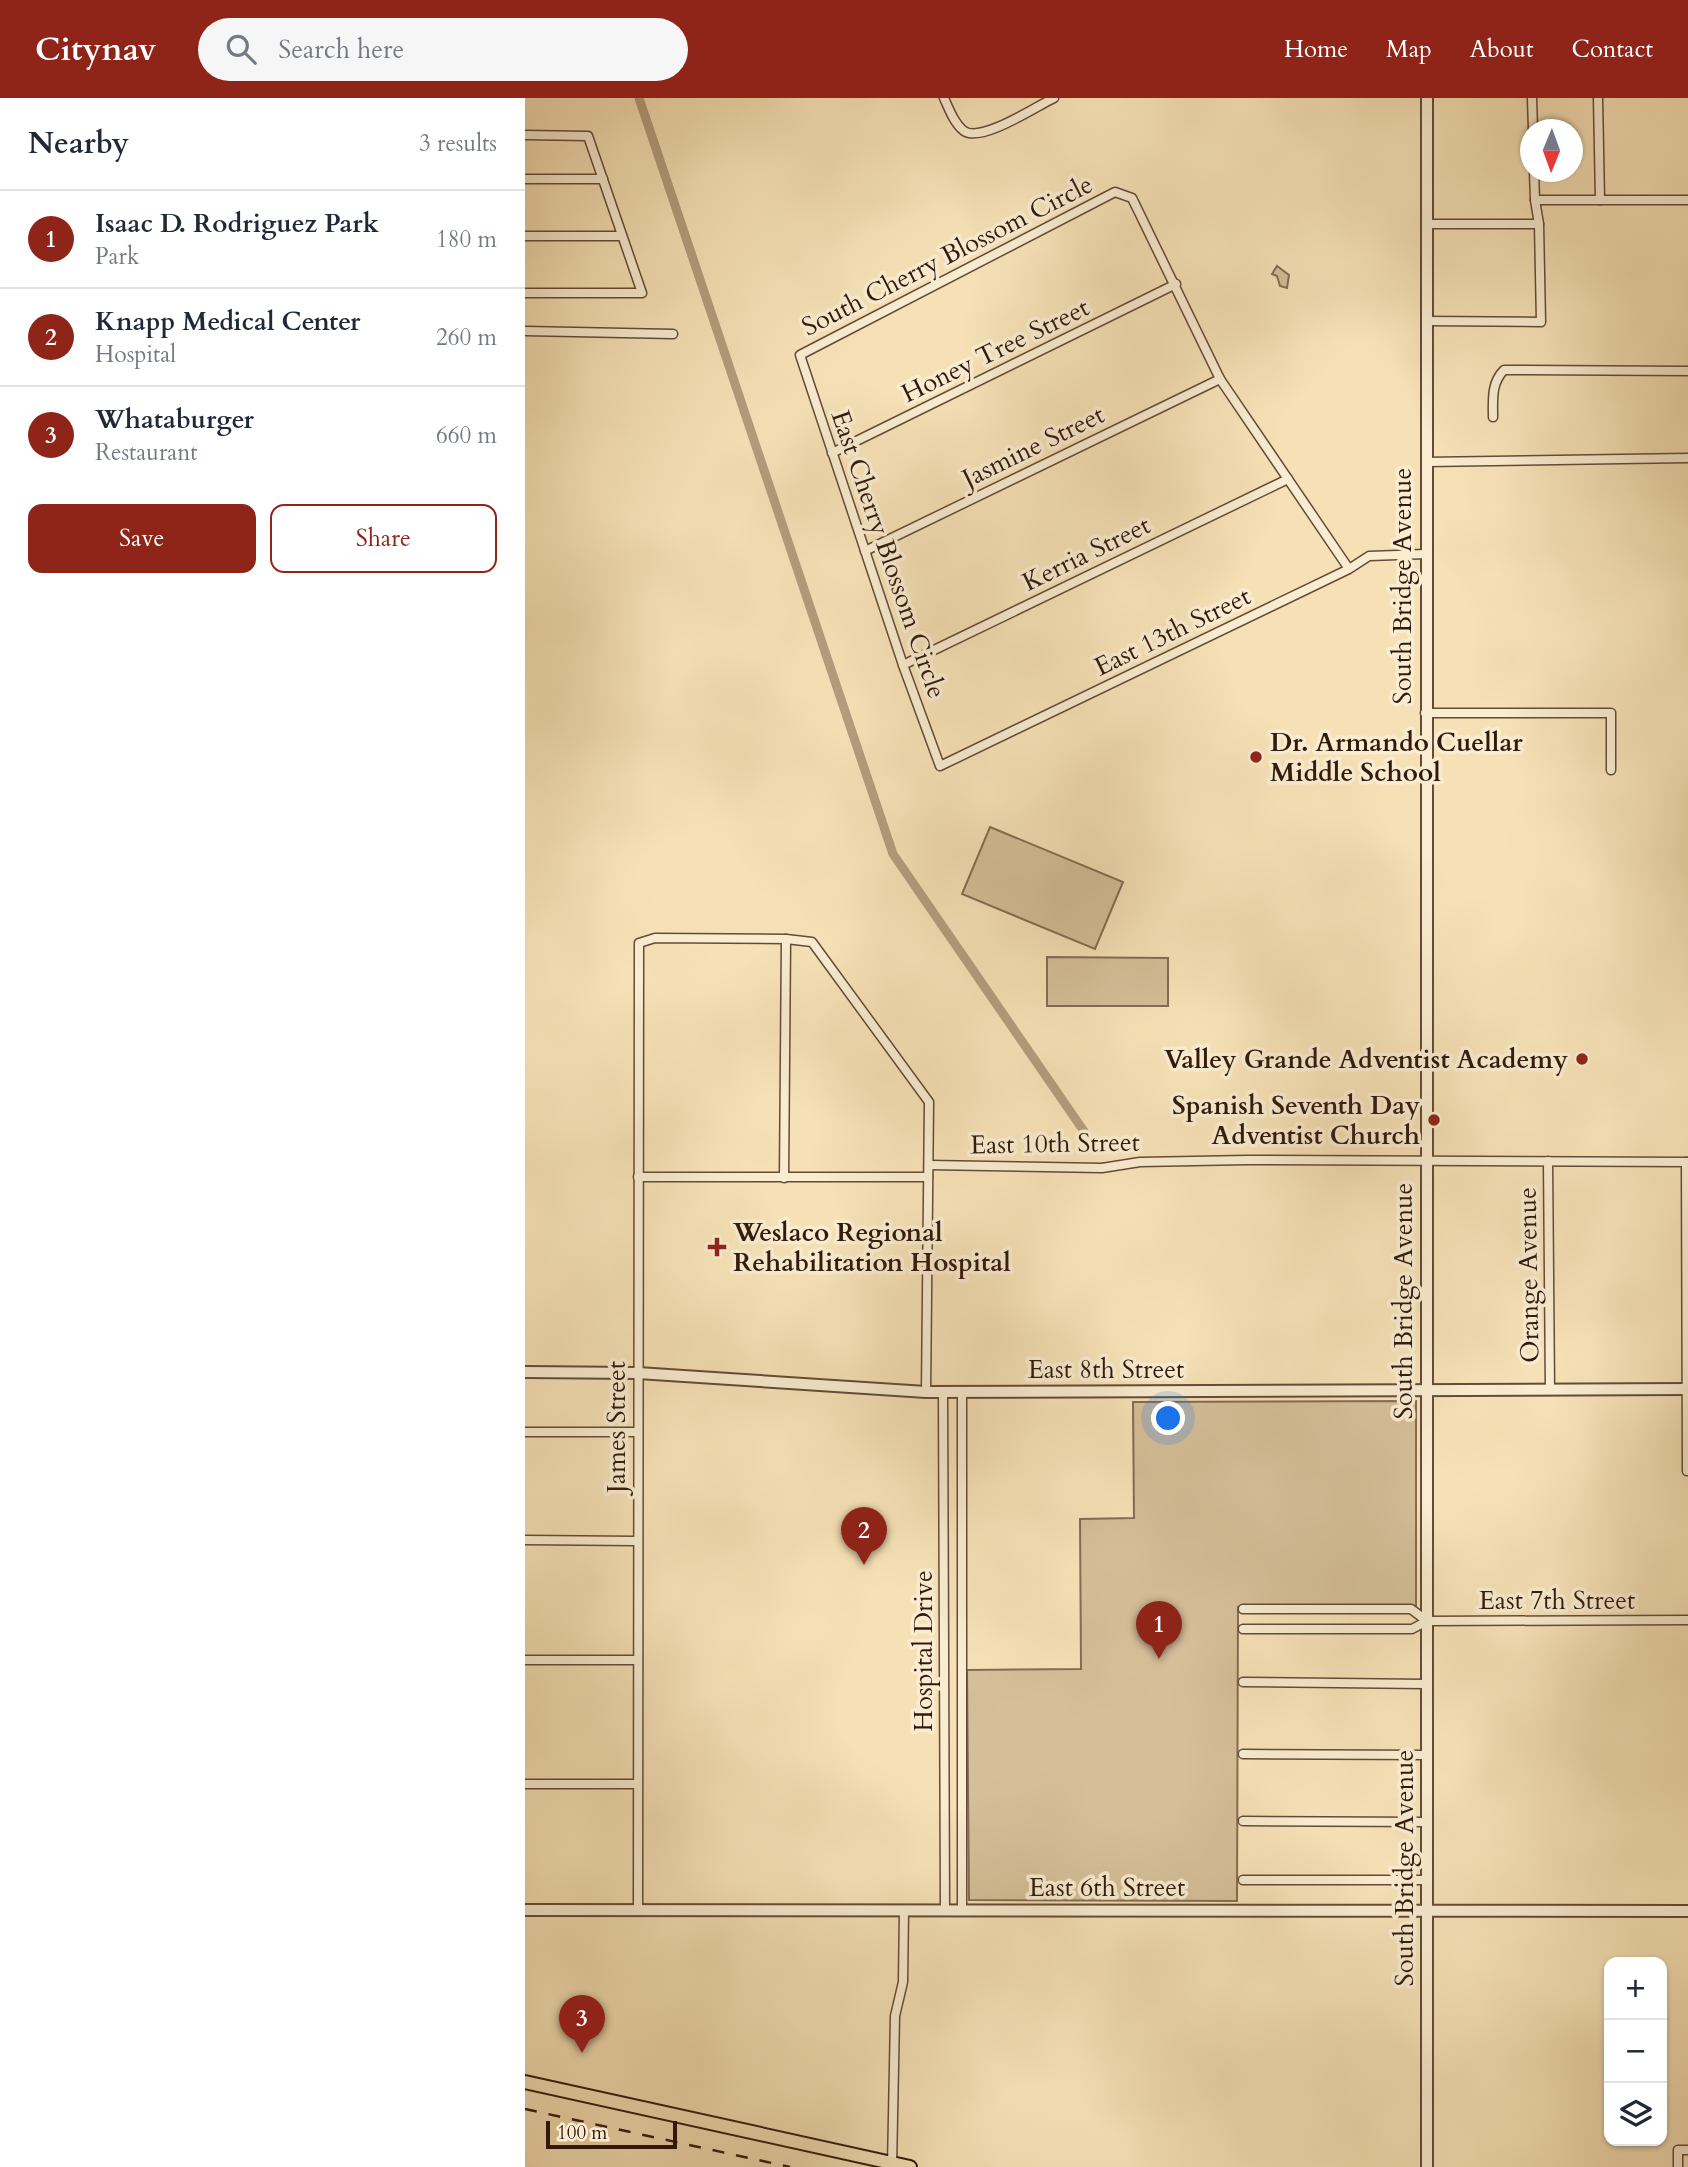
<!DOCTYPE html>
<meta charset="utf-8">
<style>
body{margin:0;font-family:Cardo,serif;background:#f6f6f7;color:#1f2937}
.controls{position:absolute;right:21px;bottom:21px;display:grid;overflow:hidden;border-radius:14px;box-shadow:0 2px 5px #0004}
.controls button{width:63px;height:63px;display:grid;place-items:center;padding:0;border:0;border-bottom:2px solid #e0e1e3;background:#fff;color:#1f2937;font:35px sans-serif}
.compass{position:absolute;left:995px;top:21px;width:63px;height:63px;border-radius:50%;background:#fff;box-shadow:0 2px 5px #0004;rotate:181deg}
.scale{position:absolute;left:21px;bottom:18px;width:131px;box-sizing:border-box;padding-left:7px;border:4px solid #33190d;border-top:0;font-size:19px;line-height:24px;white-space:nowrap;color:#33190d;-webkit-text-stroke:5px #f9ecd0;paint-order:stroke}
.you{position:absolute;left:644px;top:1321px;width:24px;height:24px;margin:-18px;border:5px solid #fff;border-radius:50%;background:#1a73e8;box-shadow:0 0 0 10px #1a73e833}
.badge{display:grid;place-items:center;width:46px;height:46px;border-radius:50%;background:#8f2418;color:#fff;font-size:23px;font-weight:700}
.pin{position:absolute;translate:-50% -58px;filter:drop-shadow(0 2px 4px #0008)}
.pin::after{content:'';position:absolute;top:37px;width:24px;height:21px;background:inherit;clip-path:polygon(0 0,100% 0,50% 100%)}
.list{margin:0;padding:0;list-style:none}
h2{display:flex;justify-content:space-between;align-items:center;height:91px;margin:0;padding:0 28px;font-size:30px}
h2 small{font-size:23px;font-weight:400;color:#747a83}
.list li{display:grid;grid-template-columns:46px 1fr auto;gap:21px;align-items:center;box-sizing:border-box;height:98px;padding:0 28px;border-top:2px solid #e0e1e3}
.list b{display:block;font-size:26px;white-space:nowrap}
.list p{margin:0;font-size:23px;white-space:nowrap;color:#747a83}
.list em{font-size:23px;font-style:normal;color:#747a83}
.actions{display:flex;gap:14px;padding:21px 28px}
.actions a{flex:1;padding:16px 0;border:2px solid #8f2418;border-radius:14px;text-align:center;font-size:24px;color:#8f2418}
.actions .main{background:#8f2418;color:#fff}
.icon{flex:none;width:38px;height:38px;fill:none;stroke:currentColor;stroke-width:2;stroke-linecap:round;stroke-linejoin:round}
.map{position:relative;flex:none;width:1163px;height:2069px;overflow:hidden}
header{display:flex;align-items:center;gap:42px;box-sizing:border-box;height:98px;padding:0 35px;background:#8f2418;color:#fff}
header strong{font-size:33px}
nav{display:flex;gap:38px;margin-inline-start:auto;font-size:24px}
.search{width:490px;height:63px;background:#f6f6f7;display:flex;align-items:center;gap:18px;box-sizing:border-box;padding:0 24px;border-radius:38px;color:#747a83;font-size:26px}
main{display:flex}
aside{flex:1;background:#fff}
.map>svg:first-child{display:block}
.green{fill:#d5bf99;stroke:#846c53;stroke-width:2}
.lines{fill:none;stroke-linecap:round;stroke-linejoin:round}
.canal{stroke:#b49d7d;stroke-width:9}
.minor-casing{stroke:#644b37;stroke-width:11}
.tertiary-casing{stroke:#644b37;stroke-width:14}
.primary-casing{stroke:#33190d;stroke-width:16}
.minor{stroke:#f9ecd0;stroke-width:8}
.tertiary{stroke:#f9ecd0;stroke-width:10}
.primary{stroke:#f6e1b6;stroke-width:12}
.rail{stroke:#33190d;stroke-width:2.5;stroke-dasharray:12 12;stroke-linecap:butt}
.poi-dot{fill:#8f2418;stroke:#f9ecd0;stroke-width:2.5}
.labels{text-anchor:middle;stroke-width:7;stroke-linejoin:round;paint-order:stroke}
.street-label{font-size:26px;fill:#33190d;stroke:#f9ecd0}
.poi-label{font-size:26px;font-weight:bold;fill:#33190d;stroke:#f9ecd0;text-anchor:start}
</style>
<header>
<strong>Citynav</strong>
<div class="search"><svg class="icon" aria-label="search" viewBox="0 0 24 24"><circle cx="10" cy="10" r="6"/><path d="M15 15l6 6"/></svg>Search here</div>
<nav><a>Home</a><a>Map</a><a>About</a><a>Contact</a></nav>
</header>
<main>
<aside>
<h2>Nearby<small>3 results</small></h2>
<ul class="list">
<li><span class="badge">1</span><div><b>Isaac D. Rodriguez Park</b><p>Park</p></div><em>180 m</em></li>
<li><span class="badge">2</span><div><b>Knapp Medical Center</b><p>Hospital</p></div><em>260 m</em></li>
<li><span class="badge">3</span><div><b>Whataburger</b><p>Restaurant</p></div><em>660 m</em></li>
</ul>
<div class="actions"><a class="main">Save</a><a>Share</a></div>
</aside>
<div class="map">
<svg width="1163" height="2069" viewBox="0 0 1163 2069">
<rect width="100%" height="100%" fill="#f6e1b6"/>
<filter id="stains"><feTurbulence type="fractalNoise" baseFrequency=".00286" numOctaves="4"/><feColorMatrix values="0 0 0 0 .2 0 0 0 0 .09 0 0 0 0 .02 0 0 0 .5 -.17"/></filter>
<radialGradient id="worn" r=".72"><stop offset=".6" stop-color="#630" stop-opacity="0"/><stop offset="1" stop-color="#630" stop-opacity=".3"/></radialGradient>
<g class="green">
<path d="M752 168 764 177 762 190 755 188 752 178 747 176Z"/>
<path d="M465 729 598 784 570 851 437 796Z"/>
<path d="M522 859 643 860V908H522Z"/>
<path d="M891 1303V1508L713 1509 712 1803 444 1802 442 1572 556 1571 555 1421 609 1420 608 1304Z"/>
</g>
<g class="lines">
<path class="canal" d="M114 0 368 756 565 1042"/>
<g class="minor-casing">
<g id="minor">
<path d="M419 0C424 11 429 25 439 33 456 45 510 9 529 0"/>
<path d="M1007 0 1008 32"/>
<path d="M1073 0 1075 102"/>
<path d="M0 37 63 38 117 195H0"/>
<path d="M1009 74 1010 102"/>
<path d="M0 81H78"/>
<path d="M903 126H1014L1010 102H1163"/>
<path d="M0 138H97"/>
<path d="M901 223 1016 224 1014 126"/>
<path d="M0 233 148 236"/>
<path d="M968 319C968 302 966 285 979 272L1163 273"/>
<path d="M307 355 651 186"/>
<path d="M901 364 1163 360"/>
<path d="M340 453 695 281"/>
<path d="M824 471 695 281 607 100 590 94 275 257 378 567 415 668 824 471 844 458 901 456"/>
<path d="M378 567 763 381"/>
<path d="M900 615H1086V672"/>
<path d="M261 841 287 844 404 1004 401 1294"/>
<path d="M1023 1063 1025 1292"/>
<path d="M1161 1064 1162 1373"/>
<path d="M404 1067 577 1070 615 1064 722 1062 1163 1064"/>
<path d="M113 1079H403"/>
<path d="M418 1294 420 1811"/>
<path d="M437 1295V1811"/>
<path d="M0 1334H112"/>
<path d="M0 1442 112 1443"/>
<path d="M718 1511H886L902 1523"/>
<path d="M718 1531H887L902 1523 1163 1522"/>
<path d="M0 1562H112"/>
<path d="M718 1584 901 1586"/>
<path d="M718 1656 901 1657"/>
<path d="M0 1686H111"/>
<path d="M718 1723 902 1724"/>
<path d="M718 1782H902"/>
<path d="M113 1813 114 845 130 840 261 841 259 1080"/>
<path d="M367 2069 370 1918 378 1884 379 1812"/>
<path d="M1153 2069V2052H1163"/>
</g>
</g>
<g class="tertiary-casing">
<g id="tertiary">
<path d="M902 0V2069"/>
<path d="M0 1274 113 1275 401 1294 1163 1291"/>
<path d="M0 1812 1163 1813"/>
</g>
</g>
<g class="primary-casing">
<path id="primary" d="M0 1984 385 2069"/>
</g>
<use href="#minor" class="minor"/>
<use href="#tertiary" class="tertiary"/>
<use href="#primary" class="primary"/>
<path class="rail" d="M0 2011 265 2069"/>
</g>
<g class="poi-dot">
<circle cx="731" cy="659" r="7"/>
<circle cx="1057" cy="961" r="7"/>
<circle cx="909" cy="1022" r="7"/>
<path d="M188.5 1138.5h7v7h7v7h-7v7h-7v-7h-7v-7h7z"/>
</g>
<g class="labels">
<g class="street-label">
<text transform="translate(422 157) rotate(-27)" y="9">South Cherry Blossom Circle</text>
<text transform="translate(470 252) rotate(-26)" y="9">Honey Tree Street</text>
<text transform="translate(508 348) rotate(-26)" y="9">Jasmine Street</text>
<text transform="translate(561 455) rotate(-26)" y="9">Kerria Street</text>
<text transform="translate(364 456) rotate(71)" y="9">East Cherry Blossom Circle</text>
<text transform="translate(877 488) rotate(-90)" y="9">South Bridge Avenue</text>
<text transform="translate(647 533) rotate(-26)" y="9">East 13th Street</text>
<text transform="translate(530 1045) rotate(-1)" y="9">East 10th Street</text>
<text transform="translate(1003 1177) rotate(-91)" y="9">Orange Avenue</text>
<text transform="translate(878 1203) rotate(-90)" y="9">South Bridge Avenue</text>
<text x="581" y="1280">East 8th Street</text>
<text transform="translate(91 1329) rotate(-90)" y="9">James Street</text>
<text x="1032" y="1511">East 7th Street</text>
<text transform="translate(398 1553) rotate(-90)" y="9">Hospital Drive</text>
<text transform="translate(879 1770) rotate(-90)" y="9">South Bridge Avenue</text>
<text x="582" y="1798">East 6th Street</text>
</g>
<g class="poi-label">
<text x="745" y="653">Dr. Armando Cuellar<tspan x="745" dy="30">Middle School</tspan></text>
<text x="1043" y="970" text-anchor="end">Valley Grande Adventist Academy</text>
<text x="895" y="1016" text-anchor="end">Spanish Seventh Day<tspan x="895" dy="30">Adventist Church</tspan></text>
<text x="208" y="1143">Weslaco Regional<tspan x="208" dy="30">Rehabilitation Hospital</tspan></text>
</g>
</g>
<rect width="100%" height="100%" filter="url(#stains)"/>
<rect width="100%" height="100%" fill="url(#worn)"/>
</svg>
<div class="controls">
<button>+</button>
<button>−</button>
<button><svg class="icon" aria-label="layers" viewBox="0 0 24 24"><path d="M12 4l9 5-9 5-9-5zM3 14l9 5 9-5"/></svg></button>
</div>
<svg class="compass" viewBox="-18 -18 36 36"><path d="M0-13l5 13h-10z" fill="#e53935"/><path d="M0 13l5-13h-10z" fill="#747a83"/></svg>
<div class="scale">100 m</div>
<div class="you"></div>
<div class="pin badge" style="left:634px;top:1561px">1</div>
<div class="pin badge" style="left:339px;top:1467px">2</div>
<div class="pin badge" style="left:57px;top:1955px">3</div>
</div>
</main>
